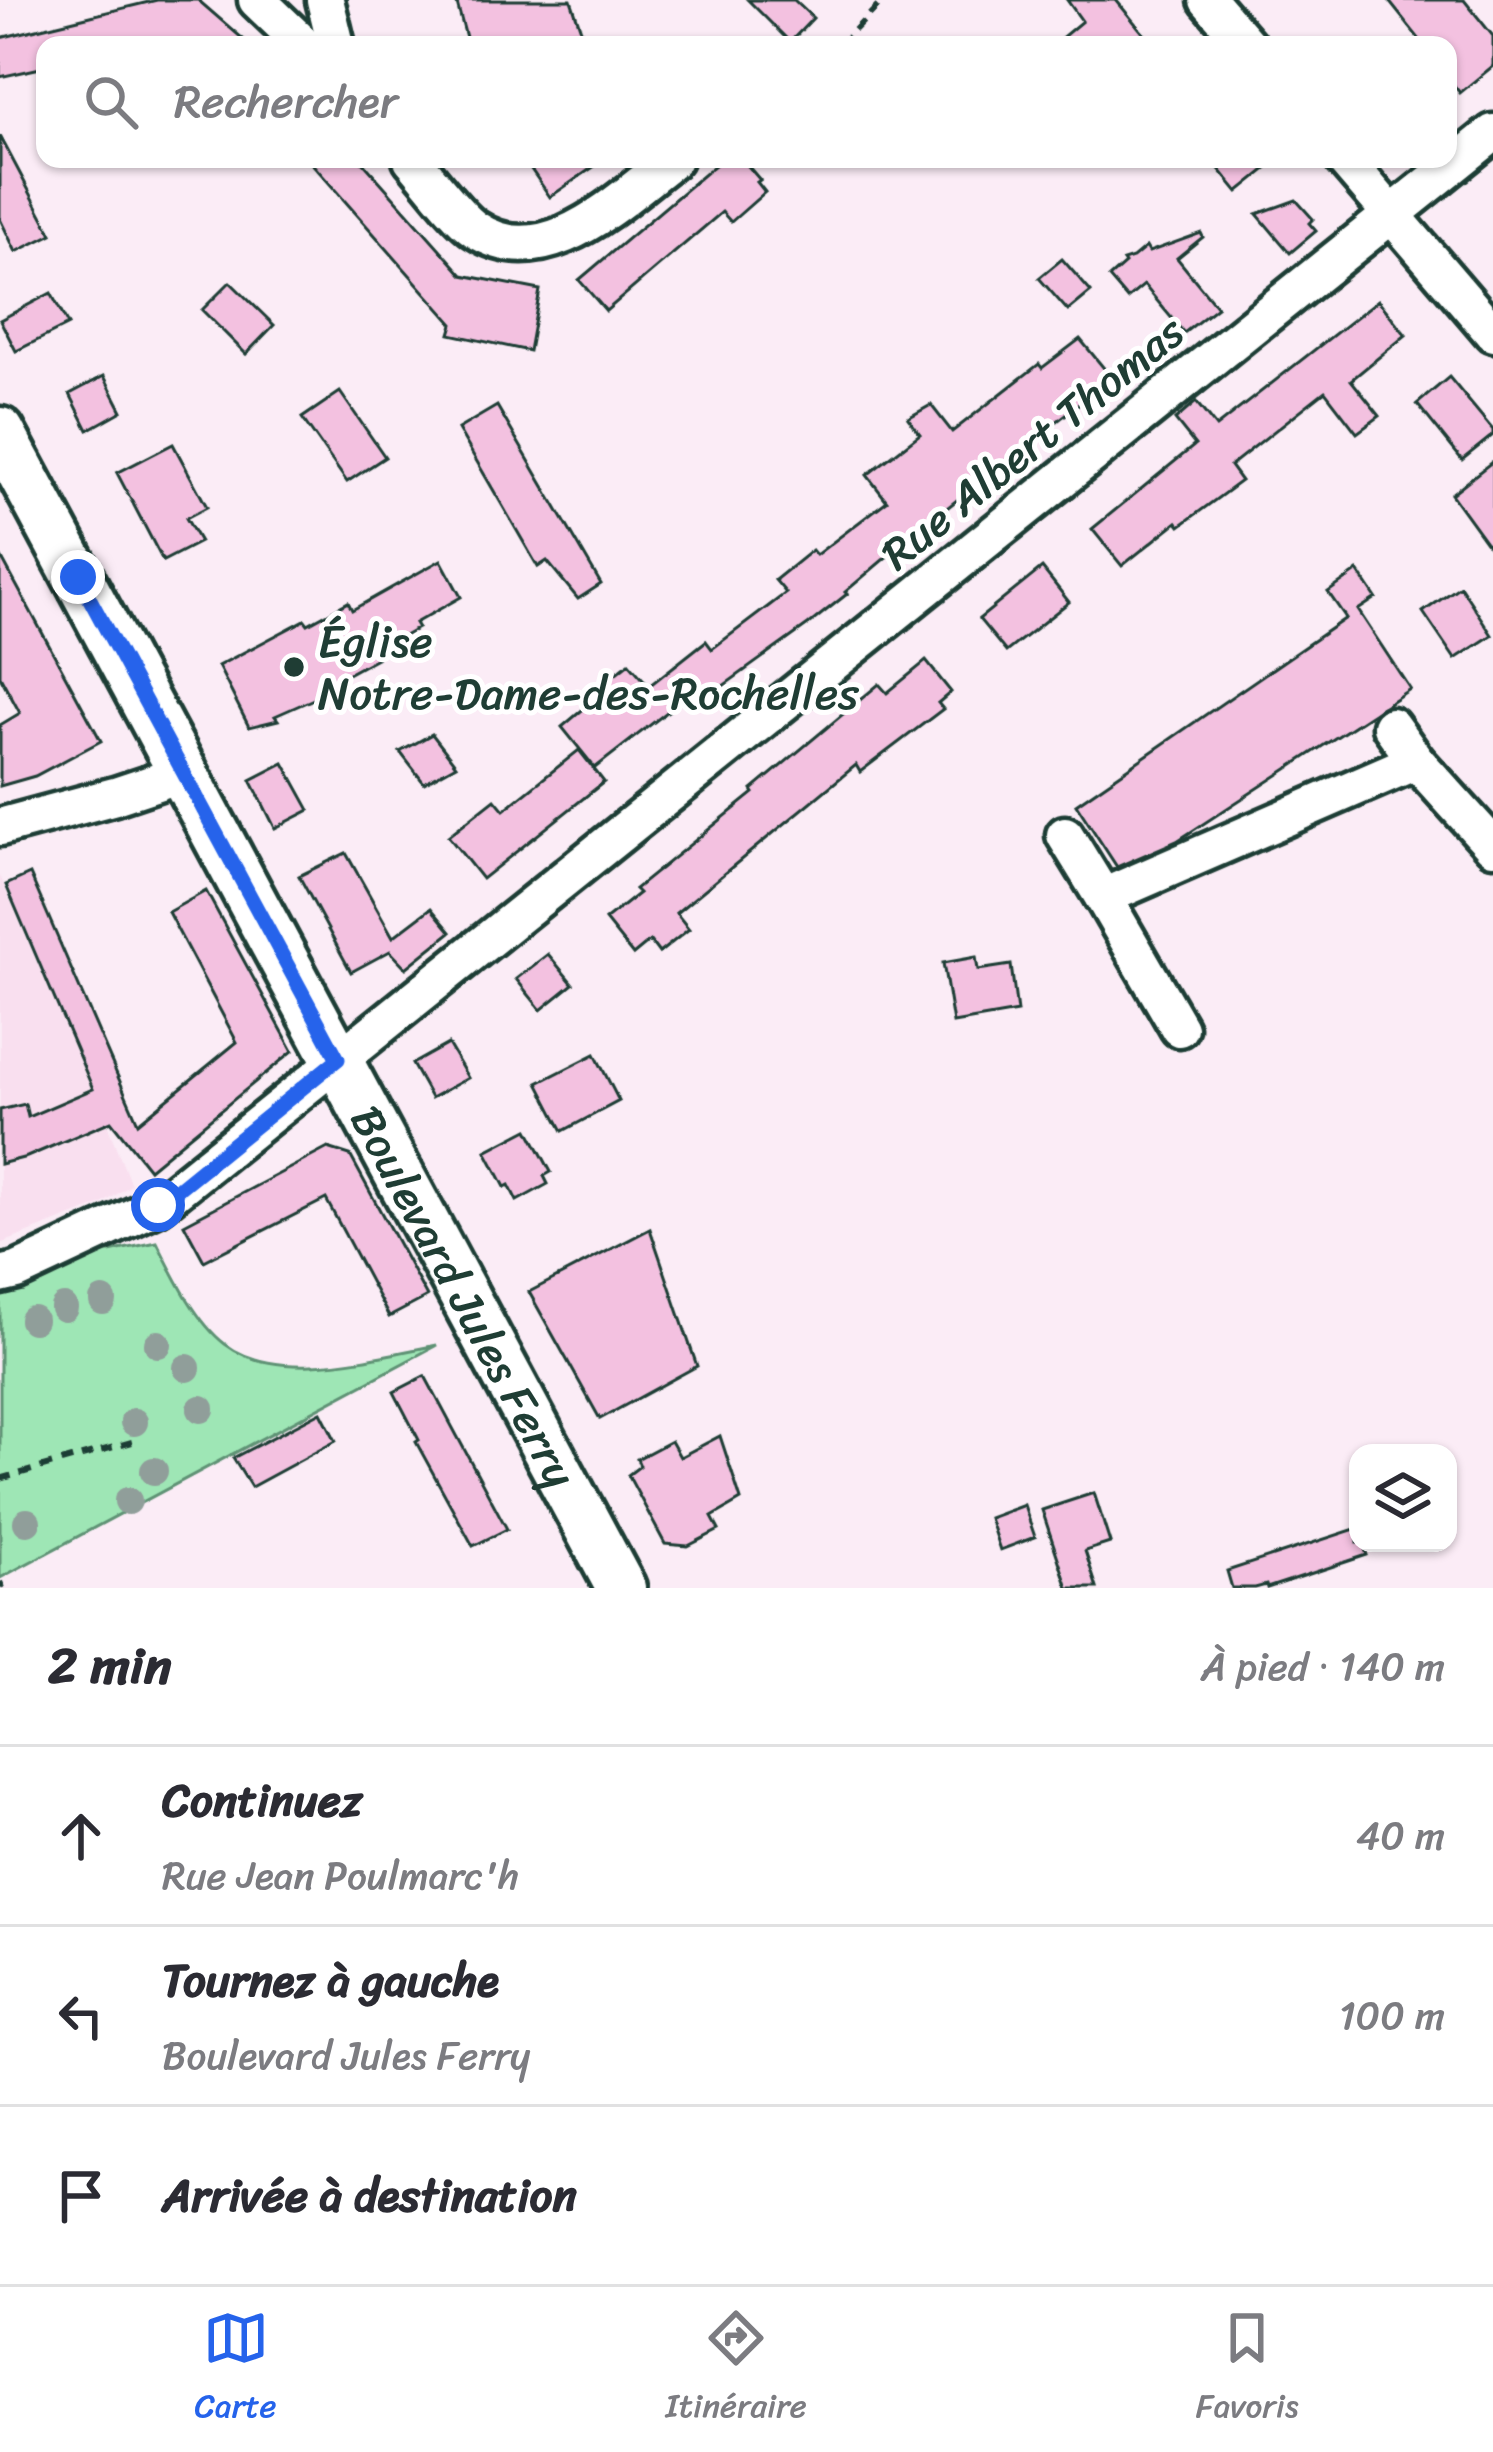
<!DOCTYPE html>
<html lang="fr">
<meta charset="utf-8">
<style>
body{margin:0;font-family:Sriracha,sans-serif;background:#f7f7f7;color:#2b2b33}
.controls{position:absolute;right:36px;bottom:36px;display:grid;overflow:hidden;border-radius:24px;box-shadow:0 3px 9px #0004}
.controls button{width:108px;height:108px;display:grid;place-items:center;padding:0;border:0;border-bottom:3px solid #e1e1e2;background:#fff;color:#2b2b33;font:60px sans-serif}
.stop{position:absolute;width:36px;height:36px;margin:-27px;border:9px solid #2563eb;border-radius:50%;background:#fff}
.stop.end{background:#2563eb;border-color:#fff;box-shadow:0 3px 12px #0008}
.list{margin:0;padding:0;list-style:none}
h2{display:flex;justify-content:space-between;align-items:center;height:156px;margin:0;padding:0 48px;font-size:51px}
h2 small{font-size:39px;font-weight:400;color:#7c7c81}
.list li{display:grid;grid-template-columns:78px 1fr auto;gap:36px;align-items:center;box-sizing:border-box;height:180px;padding:0 48px;border-top:3px solid #e1e1e2}
.list b{display:block;font-size:45px;white-space:nowrap}
.list p{margin:0;font-size:39px;white-space:nowrap;color:#7c7c81}
.list em{font-size:39px;font-style:normal;color:#7c7c81}
.icon{flex:none;width:66px;height:66px;fill:none;stroke:currentColor;stroke-width:2;stroke-linecap:round;stroke-linejoin:round}
.map{position:relative;flex:none;width:1493px;height:1588px;overflow:hidden}
.search{position:absolute;background:#fff;box-shadow:0 3px 9px #0004;left:36px;right:36px;top:36px;height:132px;display:flex;align-items:center;gap:30px;box-sizing:border-box;padding:0 42px;border-radius:24px;color:#7c7c81;font-size:45px}
.sheet{height:696px;background:#fff}
nav{display:flex;justify-content:space-around;align-items:center;box-sizing:border-box;height:168px;border-top:3px solid #e1e1e2;background:#fff;font-size:33px;color:#7c7c81}
nav a{display:grid;justify-items:center;gap:6px}
nav .on{color:#2563eb}
.map>svg:first-child{display:block}
.built{fill:#f9dfef}
.green{fill:#9ee6b5;stroke:#5e9274;stroke-width:3}
.building{fill:#f3c1e0;stroke:#1f3d34;stroke-width:3}
.lines{fill:none;stroke-linecap:round;stroke-linejoin:round}
.street-casing{stroke:#1f3d34;stroke-width:45}
.secondary-casing{stroke:#1f3d34;stroke-width:57}
.path{stroke:#1f3d34;stroke-width:6;stroke-dasharray:12 9;stroke-linecap:butt}
.street{stroke:#fff;stroke-width:36}
.secondary{stroke:#fff;stroke-width:48}
.tree{fill:#909e9a}
.route{stroke:#2563eb;stroke-width:15}
.poi-dot{fill:#1f3d34;stroke:#fff;stroke-width:4.5}
.labels{text-anchor:middle;stroke-width:10;stroke-linejoin:round;paint-order:stroke}
.street-label{font-size:45px;fill:#1f3d34;stroke:#fff}
.poi-label{font-size:45px;fill:#1f3d34;stroke:#fff;text-anchor:start}
</style>
<div class="map">
<svg width="1493" height="1588" viewBox="0 0 1493 1588">
<rect width="100%" height="100%" fill="#fbecf6"/>
<filter id="ink" filterUnits="userSpaceOnUse"><feTurbulence type="fractalNoise" baseFrequency=".00833" numOctaves="2"/><feDisplacementMap in="SourceGraphic" scale="24" xChannelSelector="R" yChannelSelector="G"/><feConvolveMatrix kernelMatrix="1 2 1 2 8 2 1 2 1" color-interpolation-filters="sRGB"/></filter>
<g filter="url(#ink)">
<path class="built" d="M0 876 97 1099 131 1185 102 1204 0 1244Z"/>
<path class="green" d="M157 1242C173 1274 196 1322 225 1344 278 1385 377 1356 437 1345L0 1578V1275Z"/>
<g class="building">
<path d="M157 0H198L250 45H45V67L0 77V38Z"/>
<path d="M456 0H571L582 33 537 45H468Z"/>
<path d="M748 0H794L813 18 790 42Z"/>
<path d="M1067 0H1116L1153 45H1053L1082 21Z"/>
<path d="M1388 0H1464L1493 36V66L1460 93 1448 78V45H1424Z"/>
<path d="M0 136 52 234 16 252 0 219Z"/>
<path d="M308 159H360L463 275 540 290 529 351 450 334 453 324Z"/>
<path d="M524 159H605L550 197Z"/>
<path d="M722 159H742L760 180 757 182 765 192 731 222 722 212 606 311 579 280Z"/>
<path d="M1211 159H1279L1238 192Z"/>
<path d="M1296 200 1313 219 1309 223 1316 231 1290 253 1257 214Z"/>
<path d="M1201 233 1203 237 1177 258 1217 307 1184 333 1144 285 1127 299 1109 278 1125 264 1123 261 1133 258 1146 247 1149 252Z"/>
<path d="M1062 259 1091 292 1068 311 1039 278Z"/>
<path d="M230 282 274 325 246 354 202 310Z"/>
<path d="M51 293 68 325 16 351 0 320Z"/>
<path d="M1378 300 1406 335 1351 380 1380 416 1357 433 1325 391 1230 466 1241 481 1180 526 1177 522 1122 566 1092 529 1195 445 1175 420 1196 402 1216 427Z"/>
<path d="M1080 339 1112 378 910 537 845 592 847 594 808 625 698 704 690 694 595 768 562 727 587 706 582 700 629 663 649 686 706 641 712 649 786 593 775 580 812 550 816 555 887 501 867 475 920 434 908 418 931 405 952 432 1039 364 1042 368Z"/>
<path d="M104 376 122 411 88 430 70 394Z"/>
<path d="M1449 377 1493 430V435L1462 460 1417 404Z"/>
<path d="M340 392 385 457 347 482 302 418Z"/>
<path d="M497 406 601 584 578 599 547 561 538 567 458 429Z"/>
<path d="M173 444 207 507 186 518 200 542 163 561 117 473Z"/>
<path d="M1493 461V552L1451 494Z"/>
<path d="M0 555 101 741 35 776 0 786V725L20 713 0 676Z"/>
<path d="M441 560 461 597 415 623 418 628 374 653 377 658 335 681V687L318 697 275 716 278 720 249 727 218 666 305 620 308 624 348 602 352 610Z"/>
<path d="M1042 568 1069 602 1006 652 979 619Z"/>
<path d="M1358 571 1376 598 1358 610 1410 689 1177 841 1117 867 1076 804 1346 618 1328 592Z"/>
<path d="M1460 586 1492 635 1455 659 1423 612Z"/>
<path d="M926 661 951 692 938 703 943 709 860 772 856 765 676 913 689 929 659 953 650 941 633 955 605 920 639 893 635 889 754 793 752 790 879 684 887 693Z"/>
<path d="M432 734 456 765 424 783 400 752Z"/>
<path d="M579 750 604 782 482 879 448 836 495 799 504 810Z"/>
<path d="M284 763 310 810 275 828 251 780Z"/>
<path d="M346 853 393 937 431 908 451 932 406 968 390 951 351 972 299 876Z"/>
<path d="M30 874 138 1123 237 1042 168 912 206 891 293 1051 149 1169 111 1121 27 1157 0 1164V1110L25 1104 28 1117 93 1089 6 885Z"/>
<path d="M548 954 573 984 541 1010 516 979Z"/>
<path d="M976 957 978 970 1011 965 1017 1012 953 1023 943 963Z"/>
<path d="M448 1044 468 1078 431 1098 412 1064Z"/>
<path d="M595 1054 619 1101 563 1131 538 1083Z"/>
<path d="M528 1129 551 1172 544 1176 548 1184 517 1201 509 1185 505 1187 486 1151Z"/>
<path d="M328 1148 350 1155 427 1297 389 1317 326 1199 204 1261 184 1224Z"/>
<path d="M650 1229 697 1366 600 1419 529 1292Z"/>
<path d="M425 1376 507 1529 473 1546 416 1442 419 1440 394 1392Z"/>
<path d="M321 1412 336 1441 251 1487 233 1458Z"/>
<path d="M720 1436 741 1500 712 1517 719 1530 688 1546 665 1544 628 1475 640 1466 637 1459 671 1441 680 1457Z"/>
<path d="M1094 1493 1110 1543 1085 1551 1097 1588H1068L1042 1510Z"/>
<path d="M1024 1505 1035 1537 1000 1550 989 1518Z"/>
<path d="M1358 1528V1543H1363L1367 1555 1267 1588 1266 1585 1255 1588H1232L1227 1571Z"/>
</g>
<g class="lines">
<g class="street-casing">
<g id="street">
<path d="M257 0 304 45"/>
<path d="M325 0 336 45"/>
<path d="M1208 0 1247 45"/>
<path d="M412 159C428 177 458 218 475 229 546 276 618 200 673 159"/>
<path d="M1344 159 1493 333"/>
<path d="M1391 726 1416 761"/>
<path d="M0 827 115 796 184 773"/>
<path d="M1065 835 1103 897"/>
<path d="M1179 1028 1103 897 1416 761 1493 846"/>
<path d="M0 1275 17 1271 158 1205 1493 133"/>
</g>
</g>
<g class="secondary-casing">
<g id="secondary">
<path id="s1" d="M0 432 621 1588"/>
</g>
</g>
<g class="path">
<path d="M840 45 884 0"/>
<path d="M0 1479 132 1442"/>
<path d="M0 1582 3 1588"/>
</g>
<use href="#street" class="street"/>
<use href="#secondary" class="secondary"/>
</g>
<g class="tree">
<circle cx="103" cy="1301" r="14"/>
<circle cx="64" cy="1308" r="14"/>
<circle cx="33" cy="1320" r="14"/>
<circle cx="158" cy="1344" r="14"/>
<circle cx="187" cy="1368" r="14"/>
<circle cx="201" cy="1409" r="14"/>
<circle cx="134" cy="1422" r="14"/>
<circle cx="154" cy="1471" r="14"/>
<circle cx="128" cy="1501" r="14"/>
<circle cx="27" cy="1522" r="14"/>
</g>
</g>
<g class="lines" filter="url(#ink)">
<path class="route" d="M78 577 338 1059 158 1205"/>
</g>
<circle class="poi-dot" cx="294" cy="667" r="12"/>
<g class="labels">
<g class="street-label">
<text transform="translate(1032 442) rotate(-39)" y="16">Rue Albert Thomas</text>
<text dy="16" stroke="none"><textPath href="#s1" startOffset="981">Boulevard Jules Ferry</textPath></text>
</g>
<g class="poi-label">
<text x="318" y="657">Église<tspan x="318" dy="52">Notre-Dame-des-Rochelles</tspan></text>
</g>
</g>
</svg>
<div class="controls">
<button><svg class="icon" aria-label="layers" viewBox="0 0 24 24"><path d="M12 4l9 5-9 5-9-5zM3 14l9 5 9-5"/></svg></button>
</div>
<div class="stop" style="left:158px;top:1205px"></div>
<div class="stop end" style="left:78px;top:577px"></div>
<div class="search"><svg class="icon" aria-label="search" viewBox="0 0 24 24"><circle cx="10" cy="10" r="6"/><path d="M15 15l6 6"/></svg>Rechercher</div>
</div>
<section class="sheet">
<h2>2 min<small>À pied · 140 m</small></h2>
<ul class="list">
<li><svg class="icon" aria-label="ahead" viewBox="0 0 24 24"><path d="M12 20V5M6 11l6-6 6 6"/></svg><div><b>Continuez</b><p>Rue Jean Poulmarc'h</p></div><em>40 m</em></li>
<li><svg class="icon" aria-label="left" viewBox="0 0 24 24"><path d="M17 20v-9H6M10 6l-5 5 5 5"/></svg><div><b>Tournez à gauche</b><p>Boulevard Jules Ferry</p></div><em>100 m</em></li>
<li><svg class="icon" aria-label="arrive" viewBox="0 0 24 24"><path d="M6 21V4h12l-3 4 3 4H6"/></svg><div><b>Arrivée à destination</b></div></li>
</ul>
</section>
<nav>
<a class="on"><svg class="icon" aria-label="map" viewBox="0 0 24 24"><path d="M3 6l6-2 6 2 6-2v14l-6 2-6-2-6 2zM9 4v14M15 6v14"/></svg>Carte</a>
<a><svg class="icon" aria-label="directions" viewBox="0 0 24 24"><path d="M12 3l9 9-9 9-9-9zM9 14v-3h6M13 9l2 2-2 2"/></svg>Itinéraire</a>
<a><svg class="icon" aria-label="saved" viewBox="0 0 24 24"><path d="M7 4h10v16l-5-4-5 4z"/></svg>Favoris</a>
</nav>
